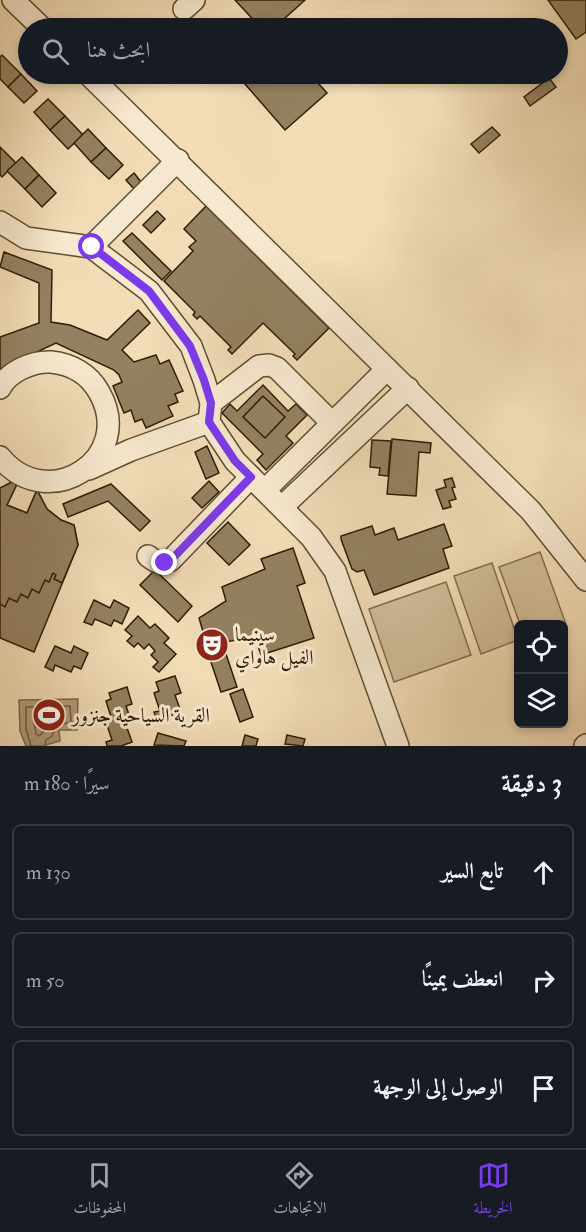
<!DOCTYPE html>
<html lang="ar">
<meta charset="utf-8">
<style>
body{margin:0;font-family:"IM FELL Double Pica",Amiri,serif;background:#242831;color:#f1f3f6;direction:rtl}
.controls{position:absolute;right:18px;bottom:18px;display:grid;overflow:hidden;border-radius:9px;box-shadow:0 3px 9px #0003}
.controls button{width:54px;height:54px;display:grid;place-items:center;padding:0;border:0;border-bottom:2px solid #363941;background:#171b24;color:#f1f3f6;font:30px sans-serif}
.stop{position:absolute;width:18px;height:18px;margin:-14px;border:4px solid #7c3aed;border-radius:50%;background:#fff}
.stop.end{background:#7c3aed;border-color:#fff;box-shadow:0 2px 6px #0008}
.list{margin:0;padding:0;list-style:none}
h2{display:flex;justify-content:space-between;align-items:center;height:78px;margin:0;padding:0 24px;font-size:26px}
h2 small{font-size:20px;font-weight:400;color:#9ea1a6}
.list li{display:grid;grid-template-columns:39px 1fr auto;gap:18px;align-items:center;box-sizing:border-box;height:96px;margin:0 12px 12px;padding:0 12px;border:2px solid #363941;border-radius:9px}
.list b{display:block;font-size:22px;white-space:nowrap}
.list em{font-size:20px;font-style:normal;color:#9ea1a6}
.icon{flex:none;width:33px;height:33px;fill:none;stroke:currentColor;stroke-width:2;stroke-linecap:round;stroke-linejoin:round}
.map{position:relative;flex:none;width:586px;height:746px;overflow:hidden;direction:ltr}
.search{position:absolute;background:#171b24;box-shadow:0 3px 9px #0003;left:18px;right:18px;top:18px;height:66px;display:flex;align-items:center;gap:15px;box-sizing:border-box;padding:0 21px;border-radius:33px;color:#9ea1a6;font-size:22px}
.sheet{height:402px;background:#171b24}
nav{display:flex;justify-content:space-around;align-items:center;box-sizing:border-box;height:84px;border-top:2px solid #363941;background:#171b24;font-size:16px;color:#9ea1a6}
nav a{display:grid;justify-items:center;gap:3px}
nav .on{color:#7c3aed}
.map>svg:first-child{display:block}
.green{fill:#d1bd99;stroke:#806e4e;stroke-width:1.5}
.water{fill:#b09c7a;stroke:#7c6a4b;stroke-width:1.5}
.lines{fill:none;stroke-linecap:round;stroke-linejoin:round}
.shore{stroke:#705d3f;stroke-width:1.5}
.building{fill:#948161;stroke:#2f1e04;stroke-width:1.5}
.minor-casing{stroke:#604e31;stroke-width:24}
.minor{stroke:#f7e9d0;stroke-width:21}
.route{stroke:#7c3aed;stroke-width:8}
.labels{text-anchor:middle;stroke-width:6;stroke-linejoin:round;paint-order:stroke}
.poi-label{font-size:20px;fill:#2f1e04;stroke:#f7e9d0;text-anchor:start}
</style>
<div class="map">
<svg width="586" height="746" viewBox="0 0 586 746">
<rect width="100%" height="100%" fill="#f2ddb7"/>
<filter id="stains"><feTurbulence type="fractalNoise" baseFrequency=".00333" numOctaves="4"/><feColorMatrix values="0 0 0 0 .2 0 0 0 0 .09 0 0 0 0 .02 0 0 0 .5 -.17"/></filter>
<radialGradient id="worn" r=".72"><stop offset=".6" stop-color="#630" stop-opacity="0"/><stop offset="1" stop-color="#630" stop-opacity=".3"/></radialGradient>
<g class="green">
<path d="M540 552 567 627 564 628V624H520L499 567Z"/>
<path d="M492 563 518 640 481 654 454 576Z"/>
<path d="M446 582 471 655 394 682 369 609Z"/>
</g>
<path class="water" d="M78 699 77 730H59L60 741 42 746H26L20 731 19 700Z"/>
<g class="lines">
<g class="shore">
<path d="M36 713H52L55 715C52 720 43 733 39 736L36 734 33 716Z"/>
<path d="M31 746 26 729V707L70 706 71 722 55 726 52 736 46 740 45 746"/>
</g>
</g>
<g class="building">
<path d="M235 0H305L274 28H261Z"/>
<path d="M548 0H586V32L576 39Z"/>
<path d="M2 55 21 74 8 87 0 79V57Z"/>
<path d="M21 74 37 91 24 103 8 87Z"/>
<path d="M257 74H310L327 93 285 130 245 84Z"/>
<path d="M549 78 556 87 530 106 524 97Z"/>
<path d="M48 99 65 116 50 130 34 112Z"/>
<path d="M65 116 83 135 68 149 50 130Z"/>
<path d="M492 127 500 135 479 153 471 144Z"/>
<path d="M88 129 106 148 91 162 74 143Z"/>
<path d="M0 147 16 163 2 177 0 175Z"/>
<path d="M106 148 123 165 109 179 91 162Z"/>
<path d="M22 157 39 175 25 189 7 171Z"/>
<path d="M134 173 141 182 134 189 126 180Z"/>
<path d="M39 175 56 193 42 207 25 189Z"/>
<path d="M206 206 329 328 297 360 293 356 295 354 263 323 232 354 228 350 231 347 200 316 197 319 193 315 195 312 164 281 193 251 189 247 196 241 184 229Z"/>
<path d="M157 211 165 219 151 233 143 225Z"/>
<path d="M132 233 171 271 162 280 123 241Z"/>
<path d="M4 252 52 270 51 322 70 325 107 340 138 310 150 323 122 350 134 362 156 355 160 364 169 360 183 391 175 394 178 402 168 406 173 416 146 428 142 419 135 422 131 410 124 413 113 386 122 382 119 375 114 370 56 343 0 369V337L39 323V283L0 267Z"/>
<path d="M263 385 288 411 296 404 307 415 286 436 293 443 266 470 257 460 263 454 222 413 230 404 237 411Z"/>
<path d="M263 396 285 417 265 438 243 417Z"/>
<path d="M392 439 431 443 430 453 419 452 416 496 387 494Z"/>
<path d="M372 440 391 441 388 476 379 475 380 468 370 467Z"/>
<path d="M207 446 219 473 206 479 195 452Z"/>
<path d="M452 478 455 487 452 488 456 499 449 501 451 507 443 509 436 490 446 487 444 480Z"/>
<path d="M16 480 18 482 7 505 27 513 37 490 47 509 61 520 74 525 78 545 34 652 0 638V488Z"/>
<path d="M16 480 18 482 7 505 27 513 37 490 47 509 61 520 74 525 78 545 62 583 54 579 56 575 53 573 49 582 45 580 39 593 32 589 28 598 21 594 17 602 9 598 5 607 0 604V488Z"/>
<path d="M209 481 219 492 202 508 192 498Z"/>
<path d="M111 484 150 521 140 531 108 501 68 517 63 504Z"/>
<path d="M228 522 250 545 229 565 207 543Z"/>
<path d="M444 524 452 546 443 549 449 568 374 595 364 570 357 572 352 569 341 539V536L372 526 375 535 394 528 398 540Z"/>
<path d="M293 548 305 583 297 586 314 638 261 655 255 637 207 645 199 618 226 601 222 587 265 569 261 559Z"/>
<path d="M155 570 192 606 178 622 140 585Z"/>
<path d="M94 600 110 608 114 600 129 608 122 624 114 620 111 626 95 619 92 625 84 622Z"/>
<path d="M138 616 150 628 155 624 169 638 164 643 176 654 159 672 153 667 158 662 151 655 155 651 149 644 144 649 138 643 134 647 127 641 132 636 125 630Z"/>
<path d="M55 646 71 653 74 646 88 653 81 669 74 666 71 672 55 665 53 671 45 667Z"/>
<path d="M225 651 237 687 221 692 209 656Z"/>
<path d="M175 676 181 693 175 695 181 712 157 720 154 712 160 711 154 693 159 691 156 682Z"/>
<path d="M127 687 132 704 126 706 132 723 126 725 132 742 121 746H107L106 742 112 740 106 722 112 720 106 701 111 699 109 693Z"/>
<path d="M243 689 253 717 240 722 230 694Z"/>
<path d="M158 733 186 741 184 746 154 745Z"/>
<path d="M245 735 258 739 256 746H242Z"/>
<path d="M287 735 305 739 303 746 285 744Z"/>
</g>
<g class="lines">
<g class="minor-casing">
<g id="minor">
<path d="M13 0 42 28"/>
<path d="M184 9 194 0"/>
<path d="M88 74 531 511 586 580"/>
<path d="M0 222 26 238 91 247 178 160"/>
<path d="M91 247 149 291 191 346 204 380 211 403 209 422 235 461 311 537 335 571 398 746"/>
<path d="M0 388C9 371 33 361 51 362 71 364 89 374 99 392 137 458 48 516 0 457"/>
<path d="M211 403 259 366 269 365 277 368 332 423"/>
<path d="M89 469 131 450 209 422"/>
<path d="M265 490 387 369"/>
<path d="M282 507 408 388"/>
<path d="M148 556C157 563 161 565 171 560L251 477"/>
<path d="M585 746 586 745"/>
</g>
</g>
<use href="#minor" class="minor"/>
</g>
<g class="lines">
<path class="route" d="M92 247 149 291 190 346 204 380 211 403 209 422 235 461 251 477 171 560 165 563"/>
</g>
<defs>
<g id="theatre-disc" transform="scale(1.725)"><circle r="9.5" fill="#8f2418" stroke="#f7e9d0"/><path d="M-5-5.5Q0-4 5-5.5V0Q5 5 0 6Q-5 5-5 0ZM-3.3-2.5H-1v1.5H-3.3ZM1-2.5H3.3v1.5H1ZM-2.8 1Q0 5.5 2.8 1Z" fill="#fff"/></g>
<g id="stadium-disc" transform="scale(1.725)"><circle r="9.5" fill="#8f2418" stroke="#f7e9d0"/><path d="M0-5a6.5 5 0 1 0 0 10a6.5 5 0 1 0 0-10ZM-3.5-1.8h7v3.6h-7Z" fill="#fff"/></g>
</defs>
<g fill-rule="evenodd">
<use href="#theatre-disc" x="212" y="645"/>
<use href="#stadium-disc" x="49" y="715"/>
</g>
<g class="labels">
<g class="poi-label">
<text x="235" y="641">سينيما<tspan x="235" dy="23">الفيل هاواي</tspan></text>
<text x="72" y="722">القرية السياحية جنزور</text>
</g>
</g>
<rect width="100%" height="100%" filter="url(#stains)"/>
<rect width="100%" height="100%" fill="url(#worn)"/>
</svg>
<div class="controls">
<button><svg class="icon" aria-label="locate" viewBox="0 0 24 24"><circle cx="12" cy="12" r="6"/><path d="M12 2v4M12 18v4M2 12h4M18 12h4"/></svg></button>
<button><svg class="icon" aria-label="layers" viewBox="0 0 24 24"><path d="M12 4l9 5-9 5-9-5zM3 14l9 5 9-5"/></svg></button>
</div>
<div class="stop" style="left:92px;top:247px"></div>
<div class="stop end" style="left:165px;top:563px"></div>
<div class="search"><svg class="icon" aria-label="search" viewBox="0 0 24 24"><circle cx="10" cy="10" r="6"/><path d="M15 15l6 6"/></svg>ابحث هنا</div>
</div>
<section class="sheet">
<h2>3 دقيقة<small>سيرًا · 180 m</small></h2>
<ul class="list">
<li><svg class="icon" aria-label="ahead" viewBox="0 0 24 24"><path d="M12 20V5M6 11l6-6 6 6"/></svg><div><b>تابع السير</b></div><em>130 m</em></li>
<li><svg class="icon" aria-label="right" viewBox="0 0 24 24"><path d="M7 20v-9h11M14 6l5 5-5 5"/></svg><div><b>انعطف يمينًا</b></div><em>50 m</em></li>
<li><svg class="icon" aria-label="arrive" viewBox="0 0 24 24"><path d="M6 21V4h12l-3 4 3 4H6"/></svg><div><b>الوصول إلى الوجهة</b></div></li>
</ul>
</section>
<nav>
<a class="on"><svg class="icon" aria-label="map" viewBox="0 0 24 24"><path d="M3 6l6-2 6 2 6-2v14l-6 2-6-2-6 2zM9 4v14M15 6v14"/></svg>الخريطة</a>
<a><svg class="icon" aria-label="directions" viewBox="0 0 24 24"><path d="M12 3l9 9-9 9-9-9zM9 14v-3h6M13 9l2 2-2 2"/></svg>الاتجاهات</a>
<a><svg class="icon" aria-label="saved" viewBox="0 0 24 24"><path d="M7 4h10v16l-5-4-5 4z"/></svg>المحفوظات</a>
</nav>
